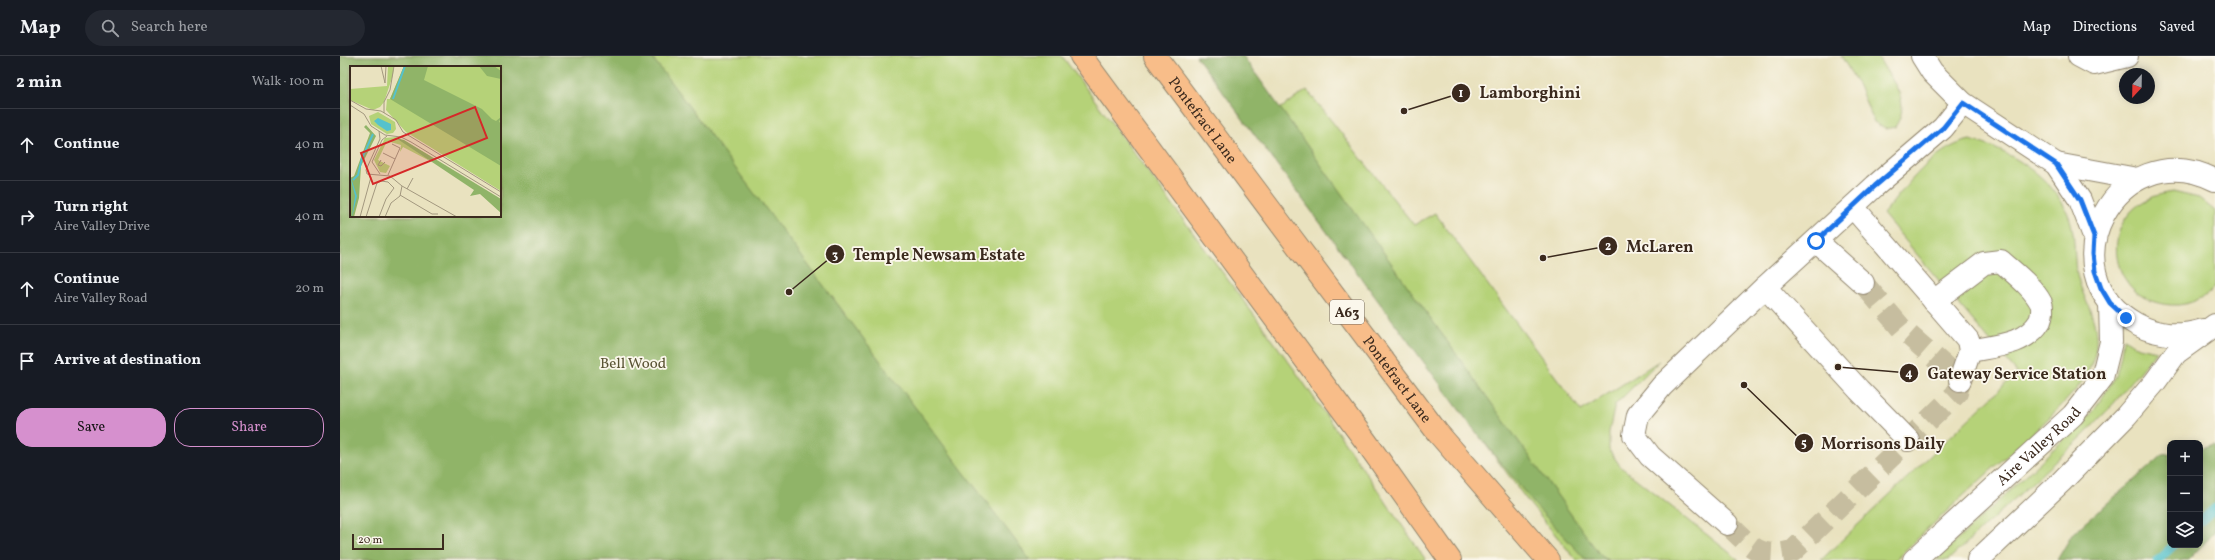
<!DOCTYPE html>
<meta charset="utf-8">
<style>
body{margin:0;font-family:Vollkorn,serif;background:#242831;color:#f1f3f6}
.controls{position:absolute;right:12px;bottom:12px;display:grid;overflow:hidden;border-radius:8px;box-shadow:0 2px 10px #0003}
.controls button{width:36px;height:36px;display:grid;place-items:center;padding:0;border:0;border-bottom:1px solid #363941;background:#171b24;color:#f1f3f6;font:20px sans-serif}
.compass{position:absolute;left:1779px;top:12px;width:36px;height:36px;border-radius:50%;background:#171b24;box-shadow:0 2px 10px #0003;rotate:202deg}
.scale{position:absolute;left:12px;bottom:10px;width:92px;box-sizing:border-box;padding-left:4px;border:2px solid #3b2a1e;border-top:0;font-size:11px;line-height:14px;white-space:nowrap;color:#3b2a1e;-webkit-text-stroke:3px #fbf7ec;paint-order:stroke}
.stop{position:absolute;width:12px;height:12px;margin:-9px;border:3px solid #1a73e8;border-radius:50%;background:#fff}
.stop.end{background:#1a73e8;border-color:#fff;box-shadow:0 1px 4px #0008}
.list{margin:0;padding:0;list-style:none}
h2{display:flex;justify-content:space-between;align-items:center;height:52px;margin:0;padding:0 16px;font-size:17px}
h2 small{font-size:13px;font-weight:400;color:#9ea1a6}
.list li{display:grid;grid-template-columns:26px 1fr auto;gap:12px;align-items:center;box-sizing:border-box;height:72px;padding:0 16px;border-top:1px solid #363941}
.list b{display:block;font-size:15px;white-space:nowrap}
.list p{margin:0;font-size:13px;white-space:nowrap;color:#9ea1a6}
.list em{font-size:13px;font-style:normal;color:#9ea1a6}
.actions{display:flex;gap:8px;padding:12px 16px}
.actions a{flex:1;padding:9px 0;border:1px solid #d690ce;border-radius:16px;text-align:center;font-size:14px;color:#d690ce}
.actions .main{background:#d690ce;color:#111}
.icon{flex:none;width:22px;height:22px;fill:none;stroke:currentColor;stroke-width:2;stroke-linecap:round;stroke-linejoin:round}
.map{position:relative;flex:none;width:1875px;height:504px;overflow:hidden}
header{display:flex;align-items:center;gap:24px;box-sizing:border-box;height:56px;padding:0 20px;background:#171b24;border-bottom:1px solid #363941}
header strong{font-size:19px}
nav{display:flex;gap:22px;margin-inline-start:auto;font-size:14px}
.search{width:280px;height:36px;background:#242831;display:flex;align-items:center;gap:10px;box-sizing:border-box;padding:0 14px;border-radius:22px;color:#9ea1a6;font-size:15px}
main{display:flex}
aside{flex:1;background:#171b24}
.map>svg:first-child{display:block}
.green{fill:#b5d278;stroke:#787e4b;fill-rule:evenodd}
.forest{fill:#90b468;stroke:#666f43;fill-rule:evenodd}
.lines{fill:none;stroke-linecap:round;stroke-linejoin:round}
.stream{stroke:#55c2cc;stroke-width:9}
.minor-tunnel{stroke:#c6bd9f;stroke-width:22;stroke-dasharray:22 11;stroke-linecap:butt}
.minor-casing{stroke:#92866e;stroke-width:24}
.highway-casing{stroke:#92866e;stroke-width:24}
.minor{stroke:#fff;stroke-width:22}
.highway{stroke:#f8bd89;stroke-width:22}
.route{stroke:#1a73e8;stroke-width:5}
.labels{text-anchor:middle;stroke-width:3.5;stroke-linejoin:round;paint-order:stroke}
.shield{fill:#fbf7ec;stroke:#75685c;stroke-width:1}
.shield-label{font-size:14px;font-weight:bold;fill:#3b2a1e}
.street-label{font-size:15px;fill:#3b2a1e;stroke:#fbf7ec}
.park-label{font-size:15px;fill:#5a5434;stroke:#fbf7ec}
.inset-river{fill:none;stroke:#55c2cc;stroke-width:2}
.inset-road{fill:none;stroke:#a3987f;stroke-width:1}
.view{fill:#d62828;fill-opacity:0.15;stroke:#d62828;stroke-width:2}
.inset-edge{fill:none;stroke:#3b2a1e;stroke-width:2}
.leader{fill:none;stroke:#3b2a1e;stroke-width:1.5}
.callout-dot{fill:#3b2a1e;stroke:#fbf7ec;stroke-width:1.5}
.mark-label{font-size:12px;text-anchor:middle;font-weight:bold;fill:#fff}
.callout-label{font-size:16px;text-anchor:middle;font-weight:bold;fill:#3b2a1e;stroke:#fbf7ec;stroke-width:3.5;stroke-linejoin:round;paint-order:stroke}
</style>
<header>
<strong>Map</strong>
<div class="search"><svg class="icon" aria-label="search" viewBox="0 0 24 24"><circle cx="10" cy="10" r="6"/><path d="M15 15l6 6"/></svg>Search here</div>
<nav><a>Map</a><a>Directions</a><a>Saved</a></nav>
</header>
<main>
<aside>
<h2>2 min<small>Walk · 100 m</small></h2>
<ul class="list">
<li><svg class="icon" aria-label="ahead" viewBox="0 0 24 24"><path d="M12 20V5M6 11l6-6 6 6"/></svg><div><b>Continue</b></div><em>40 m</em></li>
<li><svg class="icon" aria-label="right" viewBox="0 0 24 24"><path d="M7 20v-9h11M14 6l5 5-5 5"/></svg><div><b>Turn right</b><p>Aire Valley Drive</p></div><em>40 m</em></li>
<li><svg class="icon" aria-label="ahead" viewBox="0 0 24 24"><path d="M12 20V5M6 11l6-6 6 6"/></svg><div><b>Continue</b><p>Aire Valley Road</p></div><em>20 m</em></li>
<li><svg class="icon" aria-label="arrive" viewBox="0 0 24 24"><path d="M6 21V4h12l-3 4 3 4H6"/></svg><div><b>Arrive at destination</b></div></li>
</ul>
<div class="actions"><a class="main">Save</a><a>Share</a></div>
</aside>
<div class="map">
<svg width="1875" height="504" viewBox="0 0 1875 504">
<rect width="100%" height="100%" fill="#fbf7ec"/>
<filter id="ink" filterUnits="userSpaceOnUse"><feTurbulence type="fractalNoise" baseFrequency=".025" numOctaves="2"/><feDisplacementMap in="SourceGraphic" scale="8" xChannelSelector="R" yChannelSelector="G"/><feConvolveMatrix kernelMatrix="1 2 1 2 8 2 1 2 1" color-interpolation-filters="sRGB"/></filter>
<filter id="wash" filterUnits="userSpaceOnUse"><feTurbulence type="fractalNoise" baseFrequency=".012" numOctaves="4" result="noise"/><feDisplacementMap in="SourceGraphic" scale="16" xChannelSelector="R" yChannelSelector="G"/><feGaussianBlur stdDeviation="0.9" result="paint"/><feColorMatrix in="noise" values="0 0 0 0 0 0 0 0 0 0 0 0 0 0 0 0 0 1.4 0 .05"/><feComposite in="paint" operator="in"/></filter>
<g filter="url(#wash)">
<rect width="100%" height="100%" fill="#e9e2bf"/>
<g class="green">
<path d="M0 0H722L954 313 1086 504H0ZM11 11H160V160H11Z"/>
<path d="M1501 0H1538C1549 24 1574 43 1555 71L1545 73 1534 66 1519 30Z"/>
<path d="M967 34 1074 169 1095 157 1241 355 1319 305 1275 349 1269 376V394L1281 411 1399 504H1237L1232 499 1189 447 911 73Z"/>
<path d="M1630 84C1669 94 1712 120 1728 158 1734 172 1734 188 1735 203 1735 234 1759 257 1756 290 1755 307 1743 326 1732 338 1707 366 1678 390 1650 415 1618 444 1587 474 1555 504H1481L1677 317 1543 158C1568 129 1591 93 1630 84Z"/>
<path d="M1833 136 1859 142 1875 155V231C1867 241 1851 248 1838 249 1763 252 1751 146 1833 136Z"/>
<path d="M1783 283 1798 291 1816 295 1774 347 1744 379 1608 504H1596L1753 356 1776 320 1781 299Z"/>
</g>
<g class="forest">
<path d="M0 0H311L690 504H0ZM11 11H160V160H11Z"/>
<path d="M856 0H903L1260 499 1268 504H1246L1195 449 1132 371Z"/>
<path d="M1875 389V476L1848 504H1717L1733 477 1823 399 1830 398V489H1860V392Z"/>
</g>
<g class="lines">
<g class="stream">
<path d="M1860 466 1875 452"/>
<path d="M1818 504 1834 489"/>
</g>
</g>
</g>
<g filter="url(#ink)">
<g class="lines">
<path class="minor-tunnel" d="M1387 468C1412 490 1417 504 1453 495L1617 337 1620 324 1562 273 1523 227"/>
<g class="minor-casing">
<g id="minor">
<path d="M1582 0 1592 16 1623 47 1716 108 1740 144 1754 180"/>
<path d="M1739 0 1754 8 1787 0"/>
<path d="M1716 108 1797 123"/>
<path d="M1513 151 1628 284 1630 295 1620 324"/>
<path d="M1476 185 1523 227"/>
<path d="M1425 231 1519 334 1568 384"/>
<path d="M1594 245 1644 207 1661 205C1674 217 1692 230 1701 247 1703 252 1702 260 1700 265 1686 289 1654 290 1630 295"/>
<path d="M1863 274C1839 281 1818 280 1796 268 1703 217 1777 75 1875 124"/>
<path d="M1387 468 1310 400 1294 379 1298 359 1322 330 1425 231 1535 130 1603 72 1623 47"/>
<path id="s1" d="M1574 504 1733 359 1762 322 1771 286 1770 247"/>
<path d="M1638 504 1721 426 1786 360 1815 326 1836 297 1875 269"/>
</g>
</g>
<g class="highway-casing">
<g id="highway">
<path d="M741 0 1027 387 1110 504"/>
<path id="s2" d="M815 0 1097 376 1208 504"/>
</g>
</g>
<use href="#minor" class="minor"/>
<use href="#highway" class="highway"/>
</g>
</g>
<g class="lines" filter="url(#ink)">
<path class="route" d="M1476 185 1535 130 1603 72 1623 47 1716 108 1740 144 1754 180 1753 198 1755 215 1761 232 1770 247 1786 262"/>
</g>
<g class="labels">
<rect class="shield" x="990" y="244" width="34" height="24" rx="3"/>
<g class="shield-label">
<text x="1007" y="261">A63</text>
</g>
<g class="street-label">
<text dy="5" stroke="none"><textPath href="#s2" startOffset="80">Pontefract Lane</textPath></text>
<text dy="5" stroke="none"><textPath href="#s2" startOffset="404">Pontefract Lane</textPath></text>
<text dy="5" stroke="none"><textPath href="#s1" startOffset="169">Aire Valley Road</textPath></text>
</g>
<g class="park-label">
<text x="293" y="312">Bell Wood</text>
</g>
</g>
<g transform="translate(10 10)">
<rect width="151" height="151" fill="#e9e2bf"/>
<path d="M38 0H44L43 9 34 36 30 41 23 44 0 34V23L37 20ZM54 0H151V125L56 66 36 44 37 33H40ZM28 46 45 56 46 63 43 67 37 68 21 58 19 50ZM46 71 80 90 78 94 53 81 50 86 51 79 37 75 28 94 40 100 36 107 30 106 24 94 35 72Z" fill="#b5d278"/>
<path d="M54 0H78L74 14 132 43 142 53 146 55 151 51 149 56 151 57V100L40 33ZM129 0H144L151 5V13L137 10ZM16 59 26 70 11 100 9 132 4 151H0V112L4 110 20 67 14 61ZM46 72 33 75 46 72 54 74 151 133V147L130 128 120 130 124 124Z" fill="#90b468"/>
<path d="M28 52 41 58V64L37 65 28 59 24 55ZM0 109 7 130 2 151 5 130Z" fill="#55c2cc"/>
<path class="inset-river" d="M43 33 55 0M3 114 8 109 12 92 23 68"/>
<path class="inset-road" d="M31 0 35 17 36 0M0 34 16 43 31 45 46 54 53 66 151 126M0 39 14 48 21 60 35 69 51 71 61 76 151 131M34 47V36L40 24 44 0M29 65 30 73 16 104 17 108 40 110 52 120 107 151M33 87 45 93M31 94 28 99 31 100 35 96M30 108 22 96 32 74 37 70M38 109 50 82 42 78M57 123 63 112M50 129 82 148H88M10 151 21 111M16 151 27 117 31 115 38 116 44 122 36 133 29 151M35 151 41 137 50 130 52 120"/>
<path class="view" d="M125 41 137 72 23 118 11 87Z"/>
<rect width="151" height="151" class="inset-edge"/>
</g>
<path class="leader" d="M1064 55L1121 37M1203 202L1268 190M449 236L495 198M1498 311L1569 317M1404 329L1464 387"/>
<g class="callout-dot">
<circle cx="1064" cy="55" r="4"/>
<circle cx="1203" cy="202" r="4"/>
<circle cx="449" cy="236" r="4"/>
<circle cx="1498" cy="311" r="4"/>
<circle cx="1404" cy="329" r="4"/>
<circle cx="1121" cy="37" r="10"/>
<circle cx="1268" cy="190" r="10"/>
<circle cx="495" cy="198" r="10"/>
<circle cx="1569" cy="317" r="10"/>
<circle cx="1464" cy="387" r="10"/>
</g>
<g class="mark-label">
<text x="1121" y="41">1</text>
<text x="1268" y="194">2</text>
<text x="495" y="203">3</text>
<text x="1569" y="321">4</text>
<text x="1464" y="391">5</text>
</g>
<g class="callout-label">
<text x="1190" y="42">Lamborghini</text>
<text x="1320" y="196">McLaren</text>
<text x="599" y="204">Temple Newsam Estate</text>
<text x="1677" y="323">Gateway Service Station</text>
<text x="1543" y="393">Morrisons Daily</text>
</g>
</svg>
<div class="controls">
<button>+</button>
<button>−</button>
<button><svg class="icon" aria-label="layers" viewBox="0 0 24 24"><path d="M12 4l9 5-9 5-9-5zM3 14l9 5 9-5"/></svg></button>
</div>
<svg class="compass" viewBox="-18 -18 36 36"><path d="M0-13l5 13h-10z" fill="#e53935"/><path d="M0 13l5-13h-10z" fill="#9ea1a6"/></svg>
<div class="scale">20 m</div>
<div class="stop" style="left:1476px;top:185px"></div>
<div class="stop end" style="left:1786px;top:262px"></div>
</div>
</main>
